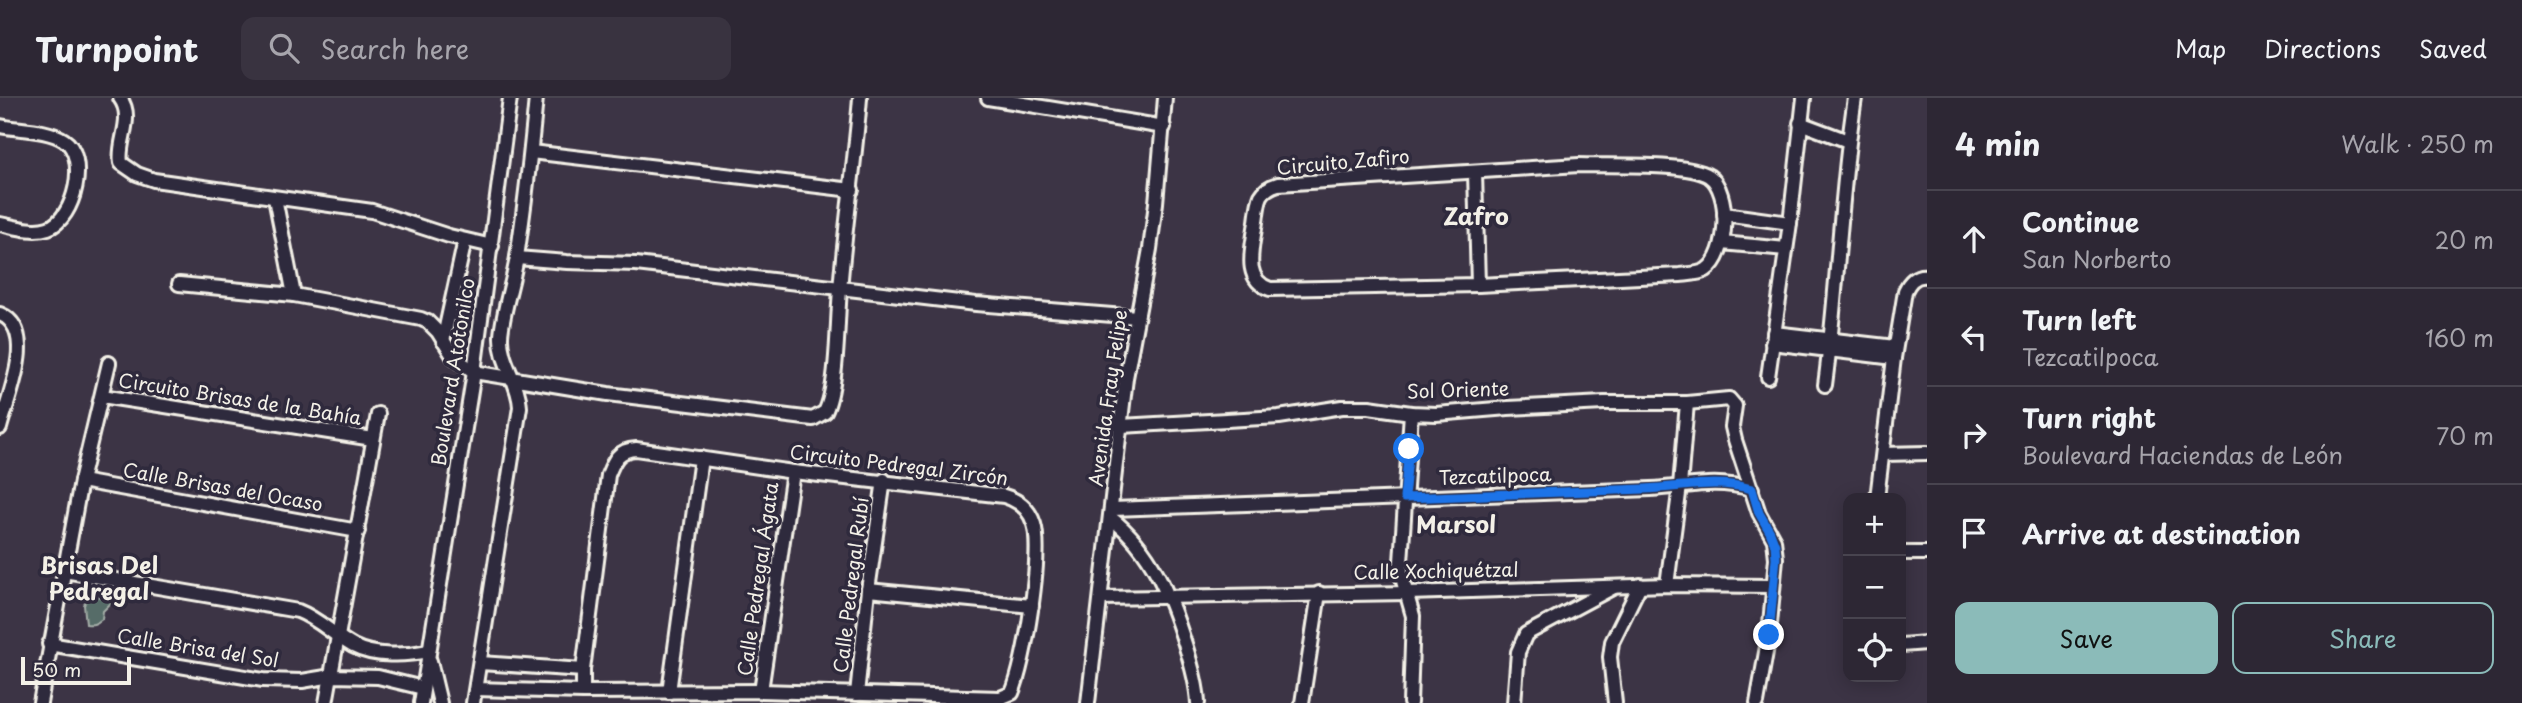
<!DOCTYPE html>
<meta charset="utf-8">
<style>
body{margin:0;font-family:"Playpen Sans",sans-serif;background:#393340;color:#f1f3f6}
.controls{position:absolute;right:21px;bottom:21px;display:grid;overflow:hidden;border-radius:14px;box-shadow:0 4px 18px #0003}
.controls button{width:63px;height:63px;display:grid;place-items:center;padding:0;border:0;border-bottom:2px solid #48444f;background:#2d2734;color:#f1f3f6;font:35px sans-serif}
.scale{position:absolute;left:21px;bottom:18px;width:110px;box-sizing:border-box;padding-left:7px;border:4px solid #f4f1e8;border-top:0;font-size:19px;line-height:24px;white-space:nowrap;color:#f4f1e8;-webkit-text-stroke:5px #2f2a3d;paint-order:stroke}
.stop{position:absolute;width:21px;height:21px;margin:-16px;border:5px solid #1a73e8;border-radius:50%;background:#fff}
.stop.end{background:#1a73e8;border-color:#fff;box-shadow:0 2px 7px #0008}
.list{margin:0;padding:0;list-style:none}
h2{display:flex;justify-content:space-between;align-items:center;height:91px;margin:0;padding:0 28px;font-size:30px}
h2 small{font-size:23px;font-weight:400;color:#a7a5ac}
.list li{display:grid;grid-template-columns:46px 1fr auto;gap:21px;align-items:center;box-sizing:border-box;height:98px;padding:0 28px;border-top:2px solid #48444f}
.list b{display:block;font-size:26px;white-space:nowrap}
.list p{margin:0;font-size:23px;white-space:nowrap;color:#a7a5ac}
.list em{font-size:23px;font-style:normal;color:#a7a5ac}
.actions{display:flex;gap:14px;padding:21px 28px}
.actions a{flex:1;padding:16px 0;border:2px solid #8bbbb9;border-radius:14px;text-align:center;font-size:24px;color:#8bbbb9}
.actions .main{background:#8bbbb9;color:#111}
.icon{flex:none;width:38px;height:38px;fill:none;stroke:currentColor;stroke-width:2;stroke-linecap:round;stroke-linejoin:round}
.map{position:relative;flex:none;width:1927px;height:605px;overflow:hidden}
header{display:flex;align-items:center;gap:42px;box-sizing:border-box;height:98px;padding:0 35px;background:#2d2734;border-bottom:2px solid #48444f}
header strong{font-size:33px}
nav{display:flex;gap:38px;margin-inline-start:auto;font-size:24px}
.search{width:490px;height:63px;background:#393340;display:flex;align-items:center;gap:18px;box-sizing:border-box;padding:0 24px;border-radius:14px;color:#a7a5ac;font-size:26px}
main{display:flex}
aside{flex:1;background:#2d2734}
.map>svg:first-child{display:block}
.green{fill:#566c67;stroke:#a5aea8;stroke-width:2}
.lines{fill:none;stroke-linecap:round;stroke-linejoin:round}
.minor-casing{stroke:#f4f1e8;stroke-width:18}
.minor{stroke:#2f2a3d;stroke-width:12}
.route{stroke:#1a73e8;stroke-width:9}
.labels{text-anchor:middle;stroke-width:7;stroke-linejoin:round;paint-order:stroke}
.street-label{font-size:19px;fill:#f4f1e8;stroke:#2f2a3d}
.quarter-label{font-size:23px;font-weight:bold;fill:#f4f1e8;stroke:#2f2a3d}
</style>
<header>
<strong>Turnpoint</strong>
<div class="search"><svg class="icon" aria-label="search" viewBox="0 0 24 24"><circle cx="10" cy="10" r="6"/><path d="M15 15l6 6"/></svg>Search here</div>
<nav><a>Map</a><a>Directions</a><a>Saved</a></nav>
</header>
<main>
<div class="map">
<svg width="1927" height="605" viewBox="0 0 1927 605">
<rect width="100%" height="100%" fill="#3c3445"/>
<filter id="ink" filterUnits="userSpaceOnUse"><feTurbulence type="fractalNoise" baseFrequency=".0143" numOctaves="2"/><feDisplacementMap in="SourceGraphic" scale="14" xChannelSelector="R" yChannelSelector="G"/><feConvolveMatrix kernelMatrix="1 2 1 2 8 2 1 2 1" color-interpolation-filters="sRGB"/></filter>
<g filter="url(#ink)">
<path class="green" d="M96 498 109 501 111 505 103 513 102 521C96 526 93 527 86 526L84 507 87 500Z"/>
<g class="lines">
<g class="minor-casing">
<g id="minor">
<path d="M120 0C135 20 117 43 121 65L137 76 154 82 372 113 449 138 492 148"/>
<path d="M988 0 1164 29"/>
<path d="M1800 25 1848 43"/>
<path d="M0 28C19 32 47 31 64 42 89 58 75 121 48 130 33 135 15 129 0 126"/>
<path d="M531 54 852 92"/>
<path d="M1579 67C1607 68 1687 64 1709 78 1731 93 1729 157 1706 172 1699 176 1688 176 1680 177L1478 187 1270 191C1243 182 1252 152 1255 130 1257 120 1257 107 1261 98 1265 91 1271 88 1278 86Z"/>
<path d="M1475 74 1478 187"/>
<path d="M275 100 294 197"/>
<path d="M1724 116 1790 125"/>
<path d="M1722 145 1786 151"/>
<path d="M517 160 567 164 636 166 976 206 1137 219"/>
<path d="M179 186 294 197 421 221 428 224 438 234 453 258 474 274 608 296 813 321 825 314C838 289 837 223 840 192 845 128 855 64 860 0"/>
<path d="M0 216C39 232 7 301 0 330"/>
<path d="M1774 235 1895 249"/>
<path d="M443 243 465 142"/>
<path d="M1772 245 1894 260"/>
<path d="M1768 279 1790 125 1804 0"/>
<path d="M1825 287C1838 192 1840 95 1855 0"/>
<path d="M102 298 373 341"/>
<path d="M1121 328 1279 319 1342 309H1369L1411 315 1436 316 1508 310 1604 305H1687L1729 301 1735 308 1732 329 1735 342 1759 415 1774 442 1776 460 1769 537 1757 605"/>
<path d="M1883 356 1927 355"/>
<path d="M81 383 358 433"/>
<path d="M1877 400 1894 260 1905 193C1909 184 1916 176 1927 178"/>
<path d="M1113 411 1651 391C1690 389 1712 380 1752 391"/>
<path d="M1111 420C1152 452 1170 498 1185 546 1191 565 1197 585 1198 605"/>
<path d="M1901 455H1927"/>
<path d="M64 473 298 513C319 521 333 537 353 548 374 559 405 558 428 553"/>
<path d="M1667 487 1680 388 1687 305"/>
<path d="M868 492 1032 508"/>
<path d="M1101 500 1408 495 1667 487 1772 488"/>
<path d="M49 546 263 582 302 583 332 578 378 579 423 590"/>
<path d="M1901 547 1927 545"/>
<path d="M430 563 440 605"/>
<path d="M480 565 583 572"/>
<path d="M476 591 583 594 761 593 1000 600 1012 595C1025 566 1043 455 1034 426 1029 410 1018 402 1004 398L793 374 636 351C618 352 614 362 608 377L583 572V594"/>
<path d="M761 593 793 374"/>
<path d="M669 594 701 360"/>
<path d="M857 596 868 492 884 382"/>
<path d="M40 605 81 383 109 265"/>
<path d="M326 605 378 316"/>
<path d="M421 605 474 274 510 0"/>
<path d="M473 605 520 309C519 283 500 265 501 238 503 212 513 185 517 159 525 106 531 53 536 0"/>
<path d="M1088 605 1126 280 1150 151 1156 105 1165 0"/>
<path d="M1302 605 1319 495"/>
<path d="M1410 605 1413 518 1401 476V464L1411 315"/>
<path d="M1514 605 1518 554 1526 536 1614 489"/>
<path d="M1615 605 1610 559 1612 544 1640 487"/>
</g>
</g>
<use href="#minor" class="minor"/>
</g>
</g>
<g class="lines" filter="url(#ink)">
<path class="route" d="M1409 351 1404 400C1485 397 1565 394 1645 391 1684 390 1713 380 1752 391L1759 415 1770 434 1775 447 1776 460 1769 537"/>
</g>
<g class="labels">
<g class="street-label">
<text transform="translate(1343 64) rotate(-5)" y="7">Circuito Zafiro</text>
<text transform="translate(453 274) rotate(-81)" y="7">Boulevard Atotonilco</text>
<text transform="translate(1458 292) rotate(-2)" y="7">Sol Oriente</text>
<text transform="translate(1108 300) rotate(-82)" y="7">Avenida Fray Felipe</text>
<text transform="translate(240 301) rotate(9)" y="7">Circuito Brisas de la Bahía</text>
<text transform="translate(899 367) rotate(7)" y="7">Circuito Pedregal Zircón</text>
<text transform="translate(1495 378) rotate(-2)" y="7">Tezcatilpoca</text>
<text transform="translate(223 389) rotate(10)" y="7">Calle Brisas del Ocaso</text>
<text transform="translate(1436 473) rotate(-1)" y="7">Calle Xochiquétzal</text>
<text transform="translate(758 481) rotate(-82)" y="7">Calle Pedregal Ágata</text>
<text transform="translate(851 487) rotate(-83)" y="7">Calle Pedregal Rubí</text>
<text transform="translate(198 550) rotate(9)" y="7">Calle Brisa del Sol</text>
</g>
<g class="quarter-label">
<text x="1476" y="127">Zafro</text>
<text x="1456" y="435">Marsol</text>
<text x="99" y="476">Brisas Del<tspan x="99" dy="26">Pedregal</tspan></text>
</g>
</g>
</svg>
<div class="controls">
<button>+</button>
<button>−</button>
<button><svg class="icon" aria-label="locate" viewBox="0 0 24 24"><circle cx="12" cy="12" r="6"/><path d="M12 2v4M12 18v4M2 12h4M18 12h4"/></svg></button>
</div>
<div class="scale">50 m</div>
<div class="stop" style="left:1409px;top:351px"></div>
<div class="stop end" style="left:1769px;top:537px"></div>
</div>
<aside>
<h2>4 min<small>Walk · 250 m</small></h2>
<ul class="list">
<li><svg class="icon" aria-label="ahead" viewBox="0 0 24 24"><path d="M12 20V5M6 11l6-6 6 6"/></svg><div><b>Continue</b><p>San Norberto</p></div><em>20 m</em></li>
<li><svg class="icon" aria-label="left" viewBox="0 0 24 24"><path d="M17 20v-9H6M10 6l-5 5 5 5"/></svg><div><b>Turn left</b><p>Tezcatilpoca</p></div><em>160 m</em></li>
<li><svg class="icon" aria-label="right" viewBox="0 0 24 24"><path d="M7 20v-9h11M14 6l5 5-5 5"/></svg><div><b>Turn right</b><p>Boulevard Haciendas de León</p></div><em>70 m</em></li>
<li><svg class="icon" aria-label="arrive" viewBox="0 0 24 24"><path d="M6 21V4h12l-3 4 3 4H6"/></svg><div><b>Arrive at destination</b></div></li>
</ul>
<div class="actions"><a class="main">Save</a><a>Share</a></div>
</aside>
</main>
